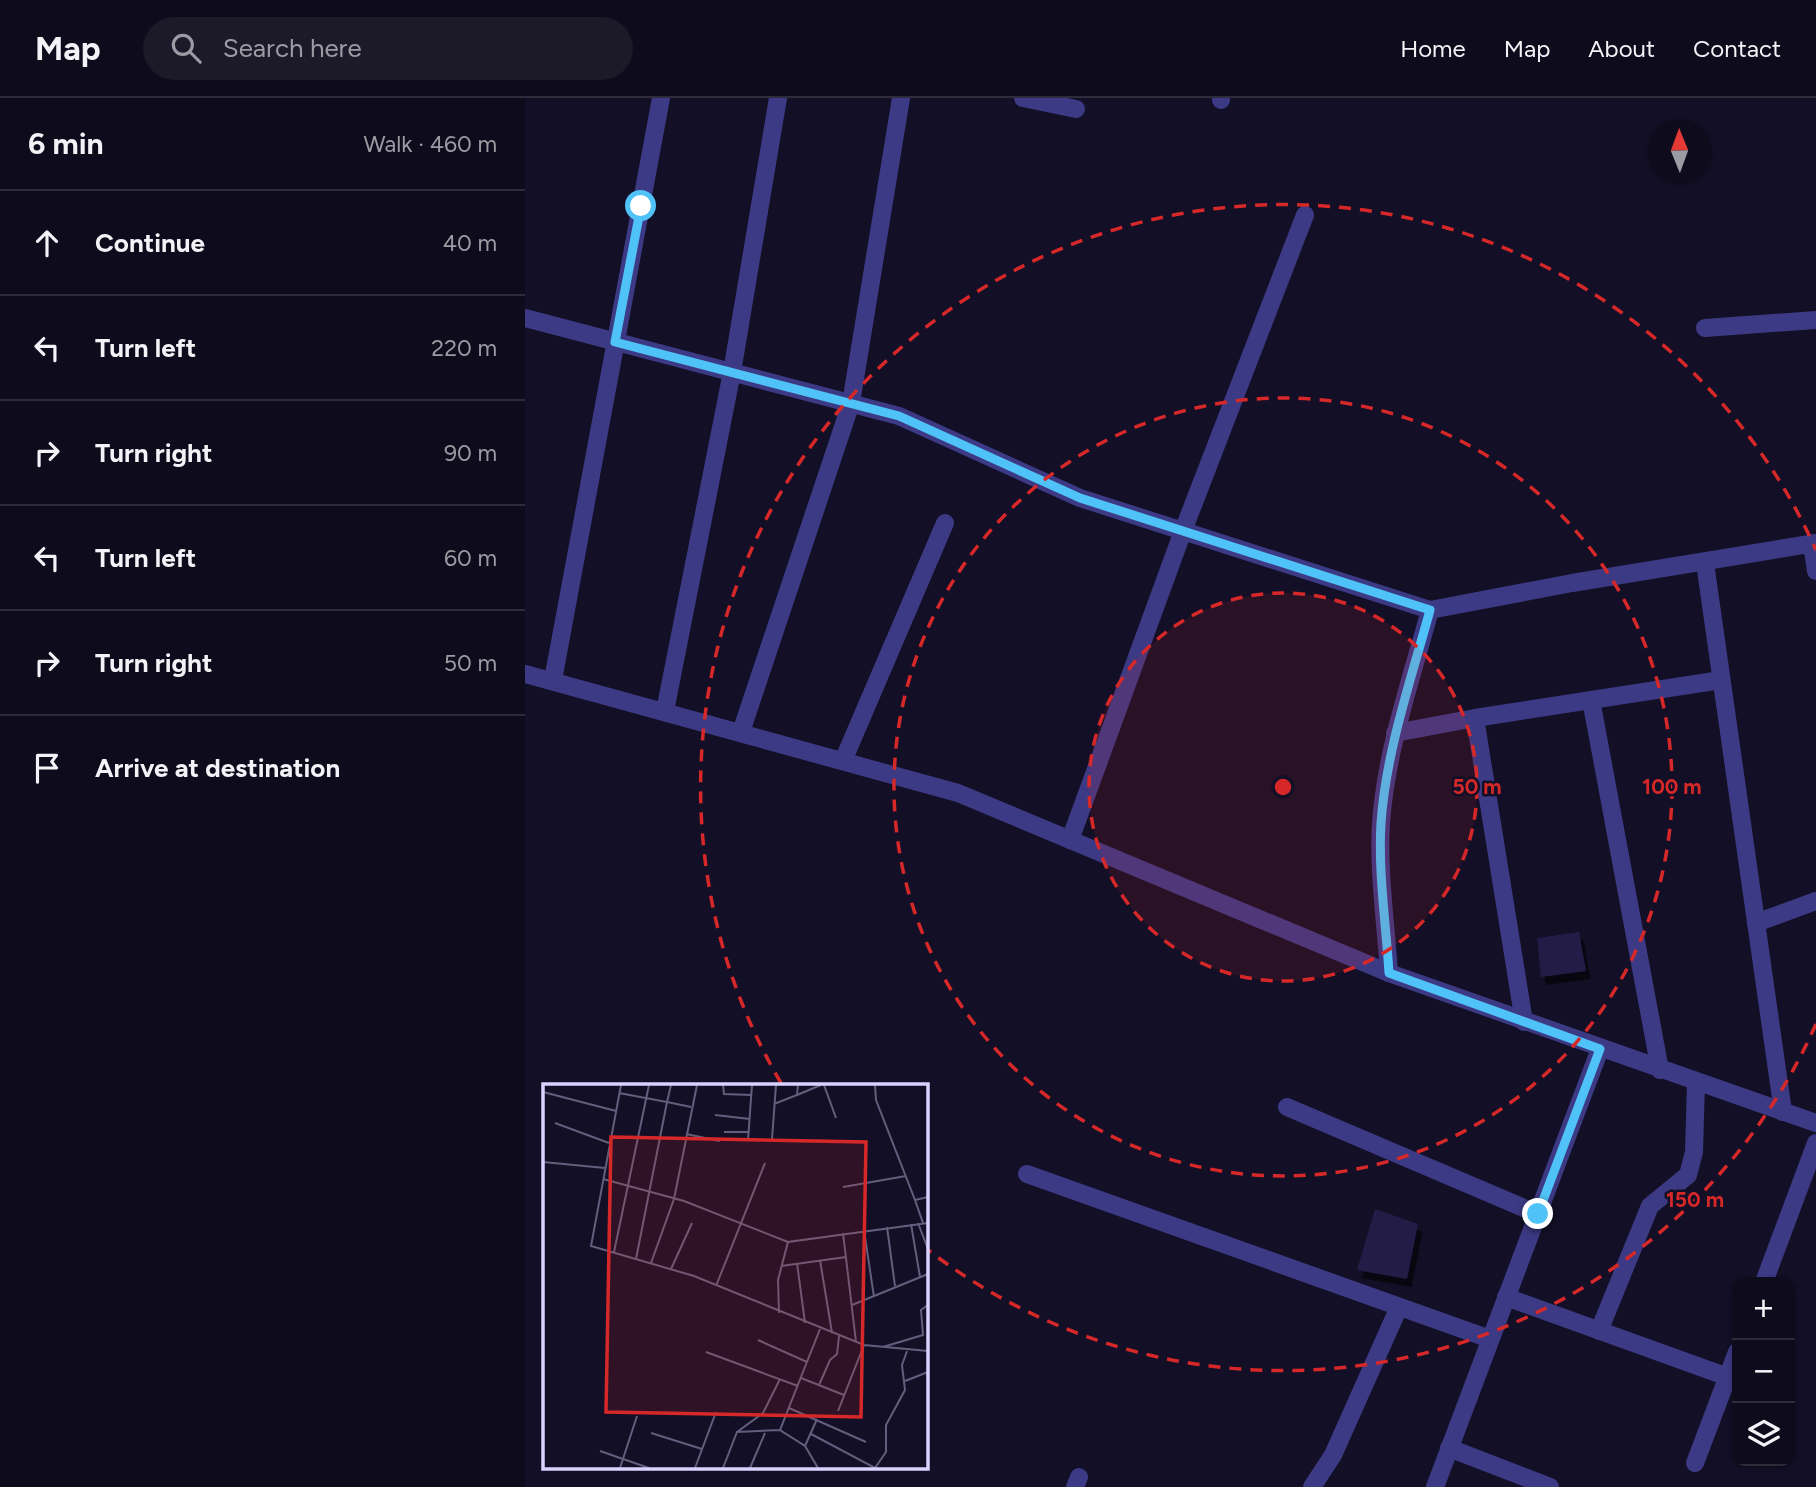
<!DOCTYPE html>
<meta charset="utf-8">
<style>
body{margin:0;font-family:Figtree,sans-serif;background:#1c1929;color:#f1f3f6}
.controls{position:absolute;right:21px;bottom:21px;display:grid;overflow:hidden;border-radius:14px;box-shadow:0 2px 5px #0004}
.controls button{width:63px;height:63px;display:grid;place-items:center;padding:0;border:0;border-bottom:2px solid #2e2b3b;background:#0e0b1c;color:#f1f3f6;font:35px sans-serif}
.compass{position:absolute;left:1123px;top:21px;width:63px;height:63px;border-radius:50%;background:#0e0b1c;box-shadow:0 2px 5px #0004;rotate:359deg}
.stop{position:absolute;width:21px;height:21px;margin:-16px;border:5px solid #4fc3f7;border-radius:50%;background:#fff}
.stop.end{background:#4fc3f7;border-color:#fff;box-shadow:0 2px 7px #0008}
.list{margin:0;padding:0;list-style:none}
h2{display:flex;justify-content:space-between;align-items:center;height:91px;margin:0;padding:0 28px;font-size:30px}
h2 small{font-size:23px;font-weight:400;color:#9b9ba3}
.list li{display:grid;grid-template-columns:46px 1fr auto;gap:21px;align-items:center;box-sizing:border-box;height:105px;padding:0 28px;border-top:2px solid #2e2b3b}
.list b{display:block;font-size:26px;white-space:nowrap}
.list em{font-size:23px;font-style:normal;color:#9b9ba3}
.icon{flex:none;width:38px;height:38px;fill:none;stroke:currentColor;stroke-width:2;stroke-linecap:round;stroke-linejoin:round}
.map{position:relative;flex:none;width:1291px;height:1389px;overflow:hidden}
header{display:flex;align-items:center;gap:42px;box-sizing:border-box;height:98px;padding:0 35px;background:#0e0b1c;border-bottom:2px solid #2e2b3b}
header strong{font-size:33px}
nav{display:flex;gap:38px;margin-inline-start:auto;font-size:24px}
.search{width:490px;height:63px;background:#1c1929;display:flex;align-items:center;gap:18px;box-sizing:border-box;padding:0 24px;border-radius:38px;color:#9b9ba3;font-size:26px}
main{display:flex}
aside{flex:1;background:#0e0b1c}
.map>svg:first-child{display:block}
.building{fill:#241b47;filter:url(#shadow)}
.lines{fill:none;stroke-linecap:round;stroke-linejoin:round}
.minor{stroke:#3d3a85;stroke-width:18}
.route{stroke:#4fc3f7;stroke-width:9}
.ring{fill:none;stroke:#d62828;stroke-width:3.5;stroke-dasharray:12 9}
.inset-road{fill:none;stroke:#625e7d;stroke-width:2}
.view{fill:#d62828;fill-opacity:0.15;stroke:#d62828;stroke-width:3.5}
.inset-edge{fill:none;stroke:#d9d4ff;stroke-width:3.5}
.centre{fill:#d62828;stroke:#130f26;stroke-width:3.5}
.ring-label{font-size:21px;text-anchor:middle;font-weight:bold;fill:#d62828;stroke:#130f26;stroke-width:5;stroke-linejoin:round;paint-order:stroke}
</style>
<header>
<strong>Map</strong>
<div class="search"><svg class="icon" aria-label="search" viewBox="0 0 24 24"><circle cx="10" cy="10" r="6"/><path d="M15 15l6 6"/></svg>Search here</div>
<nav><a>Home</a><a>Map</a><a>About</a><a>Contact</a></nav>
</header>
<main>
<aside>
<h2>6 min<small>Walk · 460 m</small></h2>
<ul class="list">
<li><svg class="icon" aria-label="ahead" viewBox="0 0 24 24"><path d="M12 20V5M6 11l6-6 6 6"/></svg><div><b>Continue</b></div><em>40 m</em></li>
<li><svg class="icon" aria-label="left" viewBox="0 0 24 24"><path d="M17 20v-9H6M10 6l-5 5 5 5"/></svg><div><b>Turn left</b></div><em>220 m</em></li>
<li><svg class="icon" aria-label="right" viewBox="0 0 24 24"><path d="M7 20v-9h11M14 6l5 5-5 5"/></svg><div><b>Turn right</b></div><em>90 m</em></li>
<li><svg class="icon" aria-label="left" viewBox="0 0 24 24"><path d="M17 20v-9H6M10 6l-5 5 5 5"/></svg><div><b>Turn left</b></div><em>60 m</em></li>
<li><svg class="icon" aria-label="right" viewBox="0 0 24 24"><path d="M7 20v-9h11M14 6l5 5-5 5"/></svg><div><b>Turn right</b></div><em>50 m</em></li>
<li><svg class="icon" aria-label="arrive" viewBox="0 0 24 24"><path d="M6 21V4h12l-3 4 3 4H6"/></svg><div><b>Arrive at destination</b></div></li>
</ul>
</aside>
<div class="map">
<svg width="1291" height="1389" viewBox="0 0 1291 1389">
<defs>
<filter id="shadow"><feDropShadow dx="4.5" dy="8" stdDeviation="0" flood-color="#0009"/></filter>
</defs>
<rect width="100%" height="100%" fill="#130f26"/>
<g class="building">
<path d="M1054 834 1061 873 1016 879 1012 840Z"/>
<path d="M850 1111 893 1126 882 1181 832 1172Z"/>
</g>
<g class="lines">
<g class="minor">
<path d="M498 0 551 11"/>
<path d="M696 2V0"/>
<path d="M0 220 374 318 555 400 905 512"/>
<path d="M1180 230 1291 222"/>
<path d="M1287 446 1291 473"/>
<path d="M1180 465 1258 1014"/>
<path d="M0 576 433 695 864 875 1291 1025"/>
<path d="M28 582 136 0"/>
<path d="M1066 602 1135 972"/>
<path d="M140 613 207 274 253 0"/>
<path d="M950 620 999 924"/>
<path d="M216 634 326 305 376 0"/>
<path d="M870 635 950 620 1196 582"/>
<path d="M318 663 420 425"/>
<path d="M545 742 658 433 780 117"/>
<path d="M1231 825 1291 803"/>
<path d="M864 875C861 826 853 774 856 725 861 653 886 582 905 512L1047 485 1291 445"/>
<path d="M762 1009 1013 1116"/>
<path d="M502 1076 965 1241"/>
<path d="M1239 1184 1291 1045"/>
<path d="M981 1199 1203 1279"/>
<path d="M1074 1233 1125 1108 1163 1077 1169 1054 1171 984"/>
<path d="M924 1350 1025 1389"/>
<path d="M1170 1365 1212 1254"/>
<path d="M550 1389 554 1379"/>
<path d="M787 1389 808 1357 874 1209"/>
<path d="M910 1389 1075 951"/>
</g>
</g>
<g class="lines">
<path class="route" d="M116 108 90 244 374 318 555 400 905 512C886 582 861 653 856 725 853 774 861 826 864 875L1075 951 1013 1116"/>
</g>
<circle cx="758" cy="689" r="194" fill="#d62828" fill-opacity=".12"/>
<g class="ring">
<circle cx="758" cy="689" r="194"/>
<circle cx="758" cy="689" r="389"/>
<path d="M1291 926A583 583 0 0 1 403 1152M256 985A583 583 0 1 1 1291 452"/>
</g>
<g transform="translate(18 986)">
<rect width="385" height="385" fill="#130f26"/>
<path class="inset-road" d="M78 1 48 162 151 192 321 261 385 267M128 1 124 18 148 23M180 1 181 10 209 11M281 1 293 34M332 1 333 16 372 116M0 8 73 27M76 9 124 18 93 175M254 11 278 1M231 20 254 11 255 1M172 31 207 35M12 39 66 59M181 48H206M143 50 177 57M229 55 233 1M205 56 209 1M0 78 62 84M60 95 141 117 245 158M300 103 363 92M375 139 385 165M380 139 372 116 385 113M368 140 377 193M344 143 352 202M321 146 331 213M300 149 313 258M71 168 106 1M277 176 289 249M108 179 131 115 154 1M254 179 262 239M238 182 303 173M128 185 149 139M173 202 222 79M309 221 385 190M236 229 235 196 245 158 385 139M215 256 264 278M340 263 380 251 378 226 385 221M163 268 255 302M258 294 301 311M362 297 385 288M276 301 287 276 294 270 296 252M246 324 323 358M295 327 321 261M194 348 220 329 237 295M108 349 159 365M268 350 332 384 343 368V341L362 306 359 281 364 267M262 362 274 335M57 367 106 384M77 384 94 332M152 384 173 328M180 384 194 348 237 346M207 384 222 349M275 384 262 362 237 346 277 245"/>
<path class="view" d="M68 53 323 58 318 333 63 328Z"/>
<rect width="385" height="385" class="inset-edge"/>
</g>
<circle cx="758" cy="689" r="10" class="centre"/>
<g class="ring-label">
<text x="952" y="696">50 m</text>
<text x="1147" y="696">100 m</text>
<text x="1170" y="1109">150 m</text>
</g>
</svg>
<div class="controls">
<button>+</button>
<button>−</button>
<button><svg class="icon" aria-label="layers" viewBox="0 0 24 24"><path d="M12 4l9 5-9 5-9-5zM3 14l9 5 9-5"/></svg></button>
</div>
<svg class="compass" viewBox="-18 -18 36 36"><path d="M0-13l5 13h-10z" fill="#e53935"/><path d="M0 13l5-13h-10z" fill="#9b9ba3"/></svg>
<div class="stop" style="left:116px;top:108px"></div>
<div class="stop end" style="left:1013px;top:1116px"></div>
</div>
</main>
